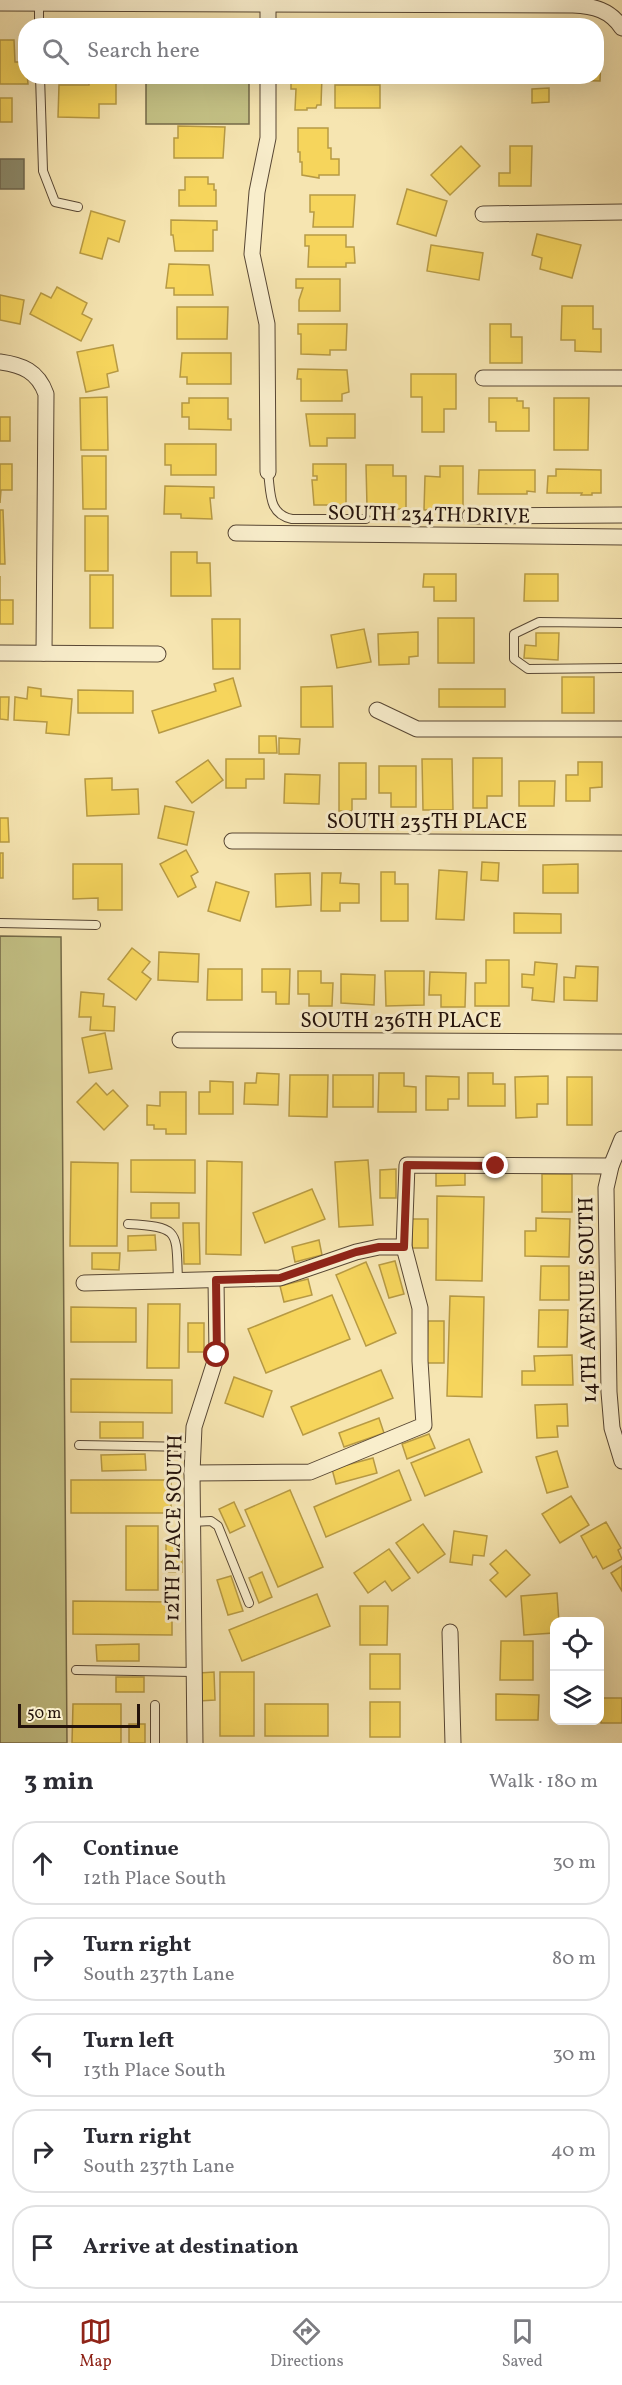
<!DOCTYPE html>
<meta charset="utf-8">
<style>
body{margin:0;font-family:Vollkorn,serif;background:#f2f2f3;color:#2b2b33}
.controls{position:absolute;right:18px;bottom:18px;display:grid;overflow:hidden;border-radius:12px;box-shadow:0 6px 24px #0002}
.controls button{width:54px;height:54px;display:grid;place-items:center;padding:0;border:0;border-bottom:2px solid #e1e1e2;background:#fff;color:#2b2b33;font:30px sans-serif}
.scale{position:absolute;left:18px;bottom:15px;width:122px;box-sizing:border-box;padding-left:6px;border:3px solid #24120b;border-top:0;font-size:16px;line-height:21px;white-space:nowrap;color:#24120b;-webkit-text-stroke:4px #f9eecc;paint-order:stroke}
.stop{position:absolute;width:18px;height:18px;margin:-14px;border:4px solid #8f2418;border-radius:50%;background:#fff}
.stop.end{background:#8f2418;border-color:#fff;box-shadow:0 2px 6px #0008}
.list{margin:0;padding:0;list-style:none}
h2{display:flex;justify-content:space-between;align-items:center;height:78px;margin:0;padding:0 24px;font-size:26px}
h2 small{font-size:20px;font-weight:400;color:#7c7c81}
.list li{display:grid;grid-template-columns:39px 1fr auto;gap:18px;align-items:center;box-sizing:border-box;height:84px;margin:0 12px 12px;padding:0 12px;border:2px solid #e1e1e2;border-radius:24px}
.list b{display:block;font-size:22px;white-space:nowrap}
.list p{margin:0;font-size:20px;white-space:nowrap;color:#7c7c81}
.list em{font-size:20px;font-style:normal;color:#7c7c81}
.icon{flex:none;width:33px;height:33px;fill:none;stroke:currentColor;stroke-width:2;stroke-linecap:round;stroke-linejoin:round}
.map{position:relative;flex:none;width:622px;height:1743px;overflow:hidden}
.search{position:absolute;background:#fff;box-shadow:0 6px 24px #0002;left:18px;right:18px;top:18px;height:66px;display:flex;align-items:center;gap:15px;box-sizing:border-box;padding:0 21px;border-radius:24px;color:#7c7c81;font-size:22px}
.sheet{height:558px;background:#fff}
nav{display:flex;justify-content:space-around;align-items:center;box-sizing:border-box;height:84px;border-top:2px solid #e1e1e2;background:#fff;font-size:16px;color:#7c7c81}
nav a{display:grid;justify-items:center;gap:3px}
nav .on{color:#8f2418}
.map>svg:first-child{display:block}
.green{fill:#c4c286;stroke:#746a48;stroke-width:1.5}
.homes{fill:#f6d55c;stroke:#b79a44;stroke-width:1.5}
.industry{fill:#8c8c6e;stroke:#6d6750;stroke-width:1.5}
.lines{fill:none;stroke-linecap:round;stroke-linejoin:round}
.service-casing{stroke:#584734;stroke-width:10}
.minor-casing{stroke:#584734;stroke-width:17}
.service{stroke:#f9eecc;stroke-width:8}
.minor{stroke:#f9eecc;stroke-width:15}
.route{stroke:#8f2418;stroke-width:8}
.labels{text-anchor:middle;stroke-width:6;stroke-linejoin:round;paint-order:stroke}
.street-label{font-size:21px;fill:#24120b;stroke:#f9eecc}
</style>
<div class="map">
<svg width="622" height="1743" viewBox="0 0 622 1743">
<rect width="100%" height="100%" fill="#f6e5b1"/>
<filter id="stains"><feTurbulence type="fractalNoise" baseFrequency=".00333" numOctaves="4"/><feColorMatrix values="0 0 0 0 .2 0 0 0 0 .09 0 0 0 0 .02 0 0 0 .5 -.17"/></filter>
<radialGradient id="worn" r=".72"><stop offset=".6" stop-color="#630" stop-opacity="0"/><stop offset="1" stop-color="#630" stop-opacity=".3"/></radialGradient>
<g class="green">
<rect x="146" y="77" width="103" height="47"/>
<path d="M0 936 61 937 67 1743H0Z"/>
</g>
<g class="homes">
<path d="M0 40H14L15 62H26L28 84H0Z"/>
<path d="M596 58H601L600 81 562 80V76H596Z"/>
<path d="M291 76H322L321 105H317L316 108H307V110H295L296 89H291Z"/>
<path d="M397 76H433V80L397 81Z"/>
<rect x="509" y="76" width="40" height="4"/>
<path d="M89 79H116V104H99V118L58 117 59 85H89Z"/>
<rect x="335" y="85" width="45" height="23"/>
<path d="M549 88V102L532 103V89Z"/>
<rect x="0" y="98" width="12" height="24"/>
<path d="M178 126 225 127 223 158H174V138H178Z"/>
<path d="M298 128H328V148H331V159H339V175H319V178L302 175V162H300V152H298Z"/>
<path d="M461 146 480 166 450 195 431 175Z"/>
<path d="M510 146H532L531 186H499V173H510Z"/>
<path d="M185 177H208V184H214V190H216V206H179V190H185Z"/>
<path d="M407 189 447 201 436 236 397 224Z"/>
<path d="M310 195H355L353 227H313L314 212H310Z"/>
<path d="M91 211 125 221 119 242 108 238 102 259 80 253Z"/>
<path d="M171 220 217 221V230H213V251H175L173 235H171Z"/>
<path d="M537 234 581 245 572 278 540 269 542 258 532 255Z"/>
<path d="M305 235H346V247H354L355 263H346V267H308L309 246H305Z"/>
<path d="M431 245 483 253 479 280 427 271Z"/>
<path d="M169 264 209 265 213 295H174V288H166Z"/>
<path d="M296 279H340V311H299V300L303 288H296Z"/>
<path d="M57 287 87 303 82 314 92 319 81 341 30 314 41 293 51 298Z"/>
<path d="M0 295 24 300 20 324 0 320Z"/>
<path d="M562 306H593V329H601V352L575 351V340H561Z"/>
<path d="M177 307H228L227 339H177Z"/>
<path d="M298 324H347L346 350H330V355L301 354V334H298Z"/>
<path d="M490 324H511V337H522V363H490Z"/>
<path d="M113 345 118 371 107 374 109 387 86 392 77 352Z"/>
<path d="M182 353H231V384H187V377H180Z"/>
<path d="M298 369 347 370 349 392 342 394V401H301V379H297Z"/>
<path d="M411 374H456V409H444V432H422V397H411Z"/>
<path d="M107 397 108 450H81L80 398Z"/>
<path d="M189 398H228V419H231V430L189 429V417H182V403H189Z"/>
<path d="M489 398H517V401H523V408H529V431H496V422H489Z"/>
<path d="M554 398H589L588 450H554Z"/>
<path d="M306 414H355V438H327V446H310Z"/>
<rect x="0" y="417" width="10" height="24"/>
<path d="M165 444H216V475H171V465H165Z"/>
<path d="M82 456H106V509H83Z"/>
<path d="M0 464H12V490H1L0 503Z"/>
<path d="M313 464H346V505H314L312 480H317V476H313Z"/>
<path d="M366 465H393V476H406V509H392V507H367Z"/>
<path d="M440 466H463V509L424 510 425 476 440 477Z"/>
<path d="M556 469 601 470V493H592V495H581L582 493H547L548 476H556Z"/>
<path d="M479 470H535V492L527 491V494H478Z"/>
<path d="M165 486 214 487V498H210L212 519 181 518V514H164Z"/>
<path d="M0 510H3L5 564H0Z"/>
<rect x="85" y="516" width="23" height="55"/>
<path d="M171 552H197V563H210L211 596H171Z"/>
<path d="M424 574H456V601H434V587H423Z"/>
<path d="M525 574H558V601H524Z"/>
<rect x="90" y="575" width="23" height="53"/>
<path d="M0 576V600H13V624H0Z"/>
<rect x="438" y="618" width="36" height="45"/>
<path d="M212 619H240V669H213Z"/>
<path d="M364 629 371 662 337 668 331 635Z"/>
<path d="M418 632V656L409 657V664L379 665 378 634Z"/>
<path d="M536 633H559L558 660 524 658 525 645 536 646Z"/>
<rect x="562" y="677" width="32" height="36"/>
<path d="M233 678 241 706 159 733 152 711 216 691 214 684Z"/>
<path d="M332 686 333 727H301V687Z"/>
<path d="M28 687 41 689V696L72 699 69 735 46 733 47 722 14 720 15 697 27 699Z"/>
<rect x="439" y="689" width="66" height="18"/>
<path d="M78 690 133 691V713H78Z"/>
<path d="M0 697H9L8 720 0 719Z"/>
<path d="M259 736H276L277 753H259Z"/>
<path d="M279 738 300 739 299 754H279Z"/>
<path d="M473 758H502V796H487V808H473Z"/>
<path d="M226 759H264V779H246V788H226Z"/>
<path d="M422 759H452L453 810H423Z"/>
<path d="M208 760 223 780 192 803 176 782Z"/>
<path d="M578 762H602V787L590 788V801H566V775H578Z"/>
<path d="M339 763H366V799H352V811H339Z"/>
<path d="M379 766H416V807H391V793H379Z"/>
<path d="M285 774 320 775 319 804 284 803Z"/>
<path d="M112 778V790L138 789 139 814 87 816 85 779Z"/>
<path d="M519 781H555L554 806H519Z"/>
<path d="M165 806 194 812 187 845 158 838Z"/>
<path d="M0 818H8L9 842H0Z"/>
<path d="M186 850 198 872 191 876 196 887 178 897 160 864Z"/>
<rect x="0" y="853" width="3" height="25"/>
<path d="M482 862 499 863 498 881 481 880Z"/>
<path d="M73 864H122V910H98V898L73 899Z"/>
<path d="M578 864V893H543V865Z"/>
<path d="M439 870 467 872 464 920 436 919Z"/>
<path d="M381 872H395V884H408V921H381Z"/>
<path d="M310 873 311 905 276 907 275 874Z"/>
<path d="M322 873H341L340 883 359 884V903H340V911H321Z"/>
<path d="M216 882 249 892 240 921 208 911Z"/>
<path d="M514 913 561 914V933H514Z"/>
<path d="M132 948 150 962 142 972 151 979 136 1000 108 979Z"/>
<path d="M159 952 199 954 198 982 158 980Z"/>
<path d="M486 960H509V1006H475V983H486Z"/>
<path d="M535 962 557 964 554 1002 532 1000 533 988 522 987V974L534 975Z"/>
<path d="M576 966 598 967 597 1001 564 1000V977L575 978Z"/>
<path d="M208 969H242V1000H207Z"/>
<path d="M262 969H290L289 1004H276V992H262Z"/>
<path d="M298 971H321V983H333L332 1006H309V994H298Z"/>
<path d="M385 971H424V1005L386 1006Z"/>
<path d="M430 972 466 973 465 1007H441V995H429Z"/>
<path d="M341 974 375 975 374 1005 341 1003Z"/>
<path d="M81 992 104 994 103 1006 115 1007 114 1031 90 1030 91 1017H79Z"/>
<path d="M105 1033 112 1069 89 1073 82 1038Z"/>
<path d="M257 1073 279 1074 278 1105 244 1104 245 1083H256Z"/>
<path d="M379 1073H404V1086L416 1087V1112H378Z"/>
<path d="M468 1073H493V1084H505V1106H468Z"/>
<path d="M290 1075H328L327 1117 289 1116Z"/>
<rect x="333" y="1075" width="40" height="32"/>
<path d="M426 1076 459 1077V1099H448V1110H426Z"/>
<path d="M548 1076V1104H537V1117L516 1118 515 1077Z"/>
<rect x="567" y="1077" width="25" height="48"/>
<path d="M210 1081 233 1082V1114H199V1092H210Z"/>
<path d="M96 1083 107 1095 113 1090 128 1106 104 1130 77 1102Z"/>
<path d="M160 1092H186V1134H166V1129H154V1125H147V1105L160 1106Z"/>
<path d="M131 1160H195V1193L131 1192Z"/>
<path d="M368 1160 373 1225 339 1227 335 1162Z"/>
<path d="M207 1161 242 1162 241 1255 206 1254Z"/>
<path d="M71 1162 118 1163 117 1246H70Z"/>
<path d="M396 1169V1198H380V1170Z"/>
<path d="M436 1170H465V1185L436 1186Z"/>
<rect x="542" y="1174" width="30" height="38"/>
<path d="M312 1189 325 1219 265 1243 253 1213Z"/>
<path d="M437 1196 484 1197 482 1281 436 1280Z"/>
<rect x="151" y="1203" width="28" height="15"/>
<path d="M536 1218 570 1219 569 1257 525 1256V1231H536Z"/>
<rect x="412" y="1219" width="16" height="29"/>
<path d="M183 1223H199L200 1264H184Z"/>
<path d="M155 1235 156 1250 128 1251V1236Z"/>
<path d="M319 1240 322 1255 295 1262 292 1247Z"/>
<path d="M92 1253H120L119 1270 92 1269Z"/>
<path d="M395 1261 404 1294 389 1298 379 1265Z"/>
<path d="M366 1262 396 1333 366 1346 336 1275Z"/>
<path d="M541 1266H569V1300H540Z"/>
<path d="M308 1279 312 1295 284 1302 280 1286Z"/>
<path d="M332 1295 350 1339 266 1373 248 1329Z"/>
<path d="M450 1296 484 1297 482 1397 447 1396Z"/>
<path d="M148 1304H180L179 1368H147Z"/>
<path d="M71 1307 136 1308V1342H71Z"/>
<path d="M539 1310H568L567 1347H538Z"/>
<path d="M428 1321H444V1363H427Z"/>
<rect x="188" y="1323" width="16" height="29"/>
<path d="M572 1355 573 1385H522V1371H535L534 1356Z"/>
<path d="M381 1370 393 1398 303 1435 291 1407Z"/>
<path d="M234 1377 272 1391 263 1417 225 1403Z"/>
<path d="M71 1379 172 1380V1413L71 1412Z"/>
<path d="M567 1404 568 1426H557L558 1437 537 1438 535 1405Z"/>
<path d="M379 1418 384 1433 344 1447 339 1433Z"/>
<rect x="100" y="1422" width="43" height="16"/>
<path d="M429 1434 435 1448 407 1459 402 1444Z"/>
<path d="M469 1439 482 1472 425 1496 411 1463Z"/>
<path d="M557 1451 568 1487 547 1493 536 1457Z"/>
<path d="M145 1454 146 1470 102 1471 101 1455Z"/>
<path d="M373 1458 377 1473 336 1484 332 1469Z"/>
<path d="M399 1470 411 1500 326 1537 314 1507Z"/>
<rect x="71" y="1480" width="100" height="33"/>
<path d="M290 1490 323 1567 278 1587 245 1510Z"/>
<path d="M571 1496 589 1525 560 1543 542 1514Z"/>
<path d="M234 1502 245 1526 230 1533 219 1509Z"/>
<path d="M606 1522 621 1548 618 1550 622 1559 603 1569 596 1556 593 1558 581 1536Z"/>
<path d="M423 1524 445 1554 418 1573 396 1543Z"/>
<rect x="126" y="1526" width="32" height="64"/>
<path d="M454 1531 487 1536 484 1556 473 1555 472 1565 450 1562Z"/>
<rect x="166" y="1543" width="16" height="29"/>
<path d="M389 1549 410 1578 392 1591 385 1581 368 1593 354 1573Z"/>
<path d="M506 1550 530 1575 506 1597 490 1580 498 1573 490 1564Z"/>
<path d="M622 1566V1591L611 1573Z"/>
<path d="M262 1572 272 1597 259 1603 249 1578Z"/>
<path d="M231 1576 243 1611 228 1615 217 1580Z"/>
<path d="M557 1593 559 1622H554V1633L524 1635 521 1596Z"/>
<path d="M317 1594 330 1626 242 1661 229 1630Z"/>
<path d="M73 1601 172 1602V1635L73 1634Z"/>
<path d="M360 1606H388L387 1645H360Z"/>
<path d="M501 1641H533V1680H500Z"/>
<path d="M139 1644V1661H97L96 1645Z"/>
<rect x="370" y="1654" width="30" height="35"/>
<path d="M214 1672 215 1700 199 1701V1673Z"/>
<rect x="220" y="1672" width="34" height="64"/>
<rect x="116" y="1677" width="28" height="15"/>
<path d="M496 1694 539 1695 538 1720H496Z"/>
<path d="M602 1698H622V1723H601Z"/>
<rect x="370" y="1702" width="30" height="35"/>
<path d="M73 1704H121V1743H72Z"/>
<rect x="265" y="1704" width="63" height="32"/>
<rect x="129" y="1724" width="16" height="19"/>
</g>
<rect class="industry" x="0" y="159" width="24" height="30"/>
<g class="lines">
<g class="service-casing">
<g id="service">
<path d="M39 3V26"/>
<path d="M40 76 43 171 55 202 78 207"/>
<path d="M268 472C271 493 268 514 292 519H366"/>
<path d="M622 623 539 622 514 634V659L528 669 622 668"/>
<path d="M0 923 96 925"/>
<path d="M128 1224C181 1227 176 1231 178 1281"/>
<path d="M79 1445 193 1447"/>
<path d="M192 1522 211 1521 218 1526 249 1603"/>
<path d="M76 1670 193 1672"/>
<path d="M155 1743V1705"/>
</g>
</g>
<g class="minor-casing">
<g id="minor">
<path d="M0 3 573 5C594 6 610 10 622 28"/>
<path d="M268 26V4"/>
<path d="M483 214 622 212"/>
<path d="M0 362C22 365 38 371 46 394L44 653"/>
<path d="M483 378H622"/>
<path d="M268 472 267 324 252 254 257 192 268 138V76"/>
<path d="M470 516 622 515"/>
<path d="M236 533 622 537"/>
<path d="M0 653 158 654"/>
<path d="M377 710 417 729H622"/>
<path d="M232 841 622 843"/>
<path d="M180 1040 622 1042"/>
<path d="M622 1139 611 1166 606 1188 609 1392 612 1428 622 1461"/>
<path d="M84 1283 280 1278 356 1252 379 1247H404"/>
<path d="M192 1473 310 1472 424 1425 420 1361V1308L404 1247 407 1165 611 1166"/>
<path d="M450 1632 453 1743"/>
<path d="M195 1743 192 1473 194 1427 217 1355 216 1280"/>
</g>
</g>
<use href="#service" class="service"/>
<use href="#minor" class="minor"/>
</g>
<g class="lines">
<path class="route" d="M217 1355 216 1280 280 1278 356 1252 379 1247H404L407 1165 496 1166"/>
</g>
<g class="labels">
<g class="street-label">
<text transform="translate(429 514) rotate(1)" y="7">SOUTH 234TH DRIVE</text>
<text x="427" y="828">SOUTH 235TH PLACE</text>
<text x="401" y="1027">SOUTH 236TH PLACE</text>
<text transform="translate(587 1300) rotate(-91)" y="7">14TH AVENUE SOUTH</text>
<text transform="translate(173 1528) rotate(-89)" y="7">12TH PLACE SOUTH</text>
</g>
</g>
<rect width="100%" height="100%" filter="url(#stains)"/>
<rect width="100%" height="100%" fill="url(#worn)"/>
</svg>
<div class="controls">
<button><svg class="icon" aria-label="locate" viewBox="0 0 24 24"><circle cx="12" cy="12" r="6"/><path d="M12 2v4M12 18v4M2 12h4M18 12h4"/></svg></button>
<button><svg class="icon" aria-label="layers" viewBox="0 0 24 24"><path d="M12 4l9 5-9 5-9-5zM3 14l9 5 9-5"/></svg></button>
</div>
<div class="scale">50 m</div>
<div class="stop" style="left:217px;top:1355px"></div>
<div class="stop end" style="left:496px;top:1166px"></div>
<div class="search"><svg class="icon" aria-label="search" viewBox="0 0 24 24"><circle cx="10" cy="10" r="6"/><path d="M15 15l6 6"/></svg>Search here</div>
</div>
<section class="sheet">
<h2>3 min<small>Walk · 180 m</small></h2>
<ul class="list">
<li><svg class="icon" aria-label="ahead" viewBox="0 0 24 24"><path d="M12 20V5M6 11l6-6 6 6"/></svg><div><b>Continue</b><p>12th Place South</p></div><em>30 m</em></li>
<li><svg class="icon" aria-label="right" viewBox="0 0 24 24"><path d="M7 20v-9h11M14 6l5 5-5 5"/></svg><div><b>Turn right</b><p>South 237th Lane</p></div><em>80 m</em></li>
<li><svg class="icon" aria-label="left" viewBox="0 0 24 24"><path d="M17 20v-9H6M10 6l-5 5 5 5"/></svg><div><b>Turn left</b><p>13th Place South</p></div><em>30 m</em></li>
<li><svg class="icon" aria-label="right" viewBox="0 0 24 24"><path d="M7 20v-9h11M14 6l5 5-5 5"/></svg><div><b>Turn right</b><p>South 237th Lane</p></div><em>40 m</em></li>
<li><svg class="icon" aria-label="arrive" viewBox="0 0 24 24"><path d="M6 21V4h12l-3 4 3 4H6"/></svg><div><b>Arrive at destination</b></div></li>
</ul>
</section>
<nav>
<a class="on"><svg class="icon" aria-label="map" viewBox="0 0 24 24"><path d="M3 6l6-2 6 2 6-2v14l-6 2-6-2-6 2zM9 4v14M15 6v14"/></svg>Map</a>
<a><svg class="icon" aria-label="directions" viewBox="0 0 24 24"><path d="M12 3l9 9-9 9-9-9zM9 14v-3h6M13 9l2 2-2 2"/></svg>Directions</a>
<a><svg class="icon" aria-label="saved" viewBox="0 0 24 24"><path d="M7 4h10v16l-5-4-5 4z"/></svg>Saved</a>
</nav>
